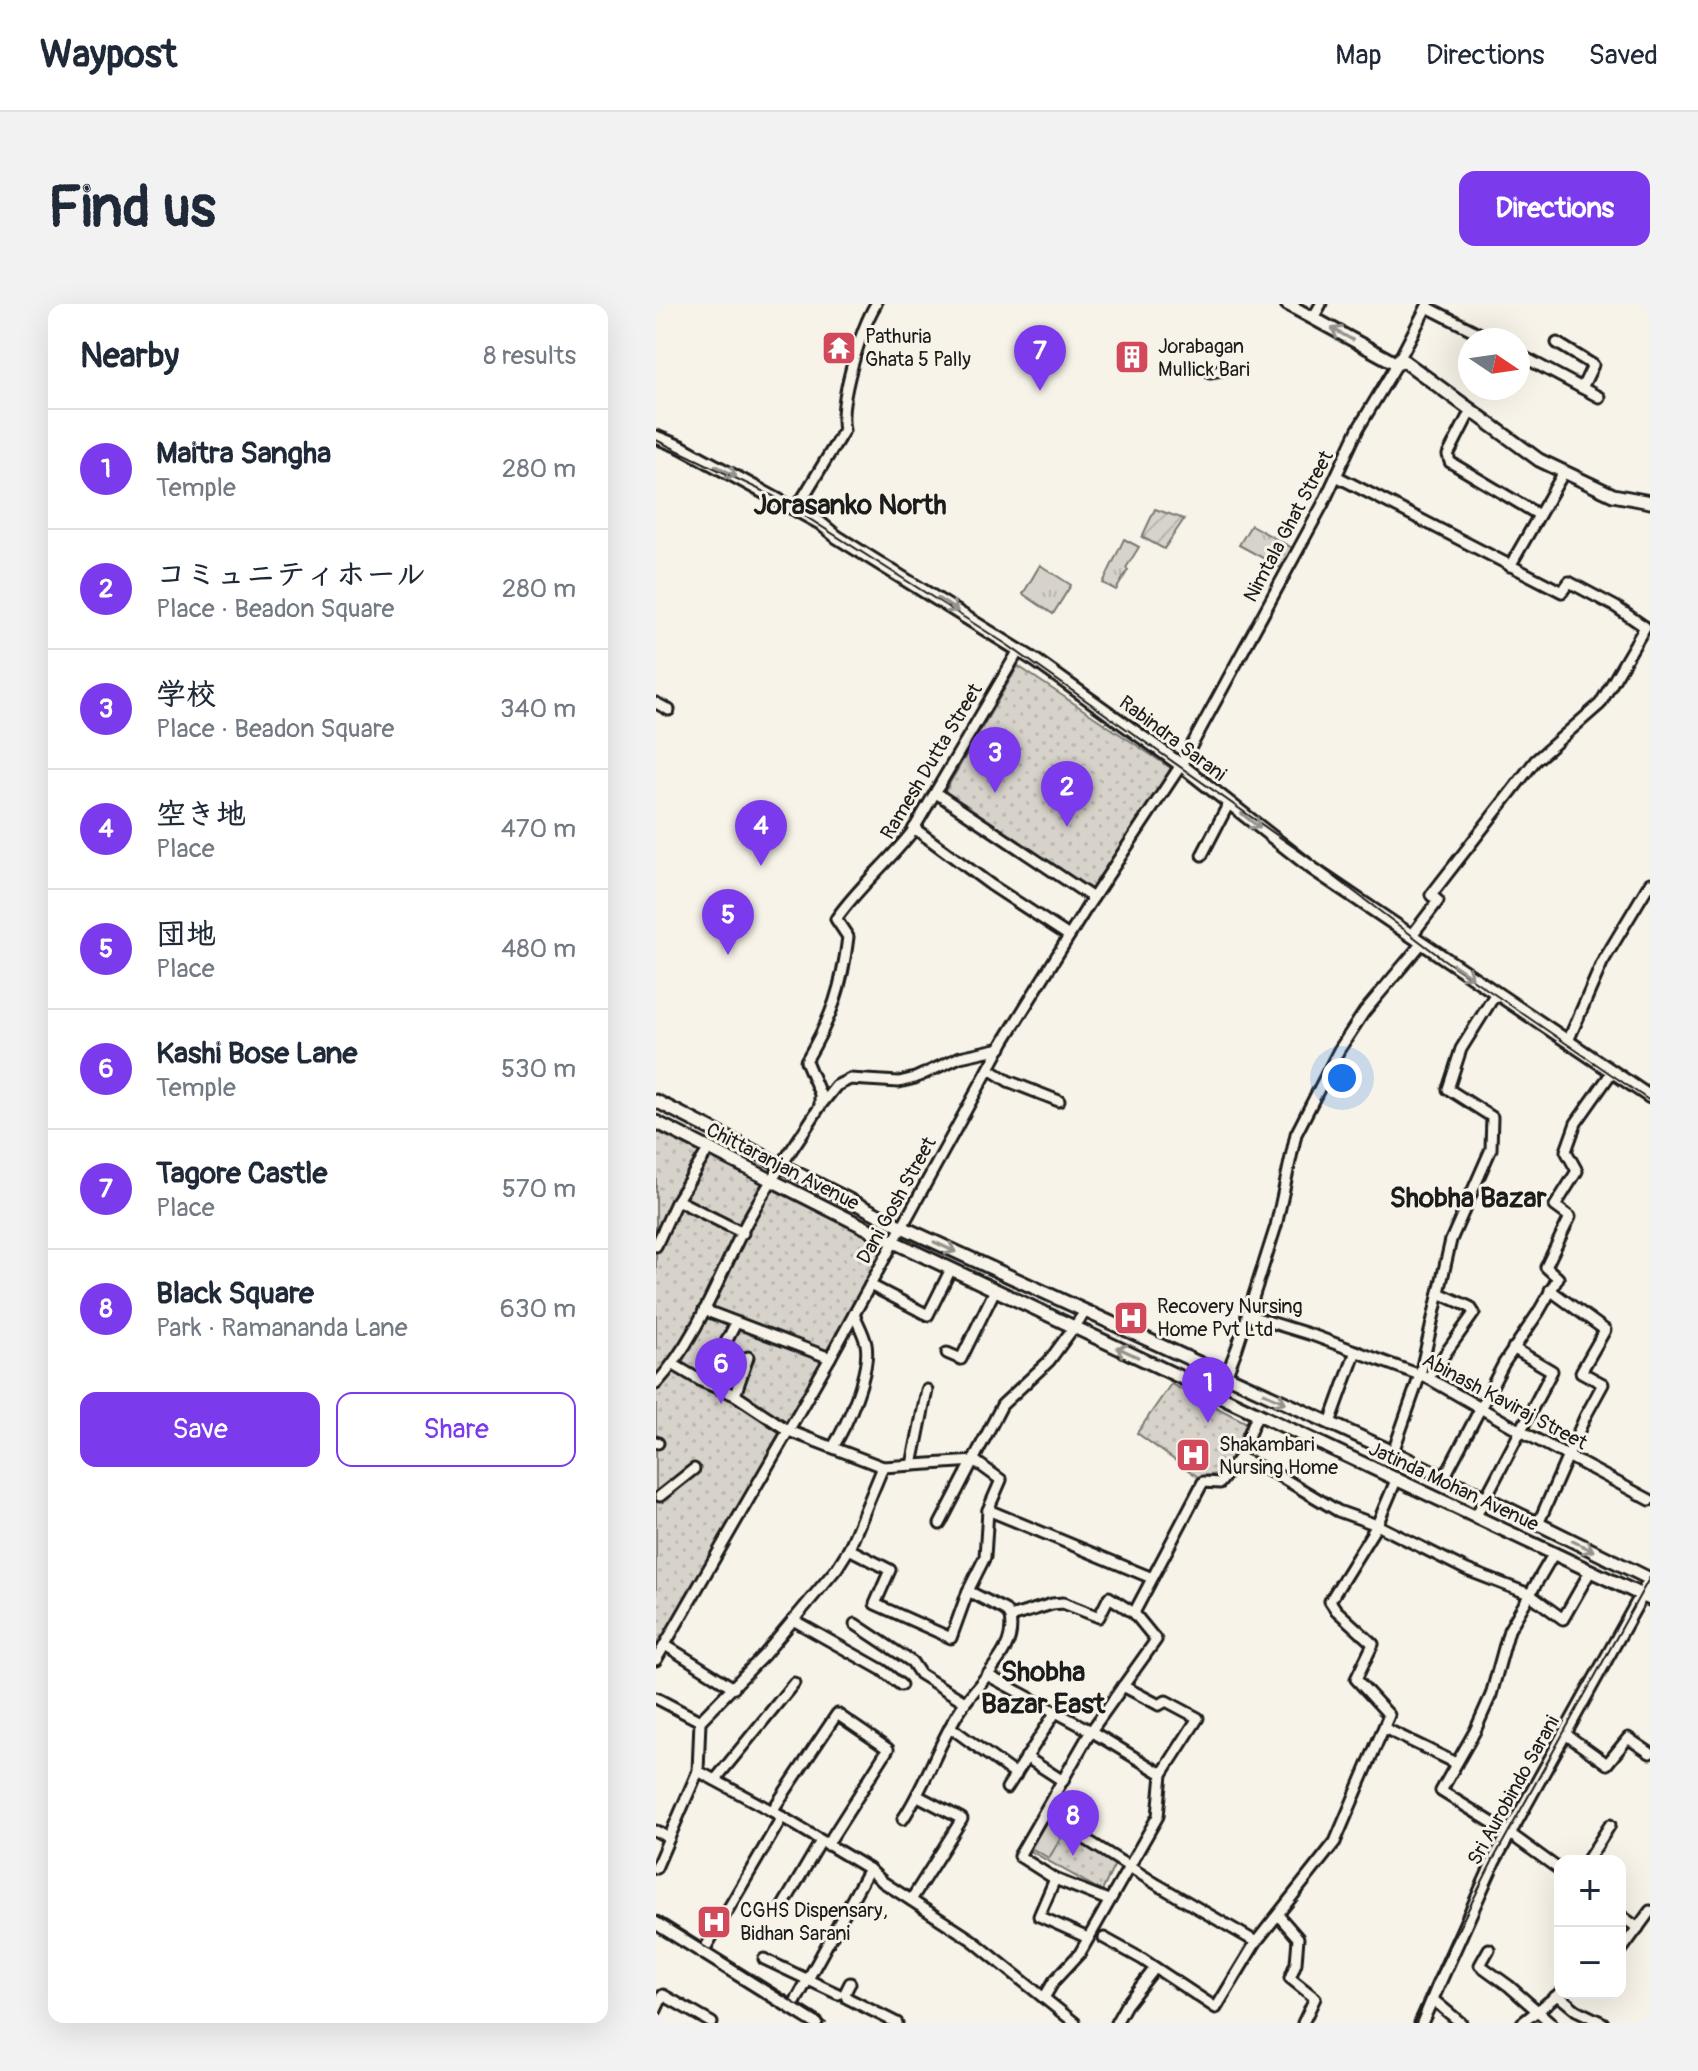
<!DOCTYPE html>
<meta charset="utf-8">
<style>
body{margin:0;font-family:Pangolin,"LXGW WenKai TC","Klee One",sans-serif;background:#f2f2f3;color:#1f2937}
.controls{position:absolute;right:24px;bottom:24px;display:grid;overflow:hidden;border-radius:16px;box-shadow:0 8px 32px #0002}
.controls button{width:72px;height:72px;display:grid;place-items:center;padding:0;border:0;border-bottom:2px solid #e0e1e3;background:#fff;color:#1f2937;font:40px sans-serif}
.compass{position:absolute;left:802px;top:24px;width:72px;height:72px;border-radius:50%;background:#fff;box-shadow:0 8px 32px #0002;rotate:103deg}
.you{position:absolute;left:686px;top:774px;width:28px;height:28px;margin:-20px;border:6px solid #fff;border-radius:50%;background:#1a73e8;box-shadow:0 0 0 12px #1a73e833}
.badge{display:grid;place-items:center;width:52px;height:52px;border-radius:50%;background:#7c3aed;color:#fff;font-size:26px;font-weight:700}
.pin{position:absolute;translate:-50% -66px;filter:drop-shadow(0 2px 4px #0008)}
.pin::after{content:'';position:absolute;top:42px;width:28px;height:24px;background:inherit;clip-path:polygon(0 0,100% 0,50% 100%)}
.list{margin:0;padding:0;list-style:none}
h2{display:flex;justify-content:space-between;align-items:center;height:104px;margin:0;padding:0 32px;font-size:34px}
h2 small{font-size:26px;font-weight:400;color:#747a83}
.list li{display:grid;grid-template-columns:52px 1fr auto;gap:24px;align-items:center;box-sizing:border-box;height:120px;padding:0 32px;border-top:2px solid #e0e1e3}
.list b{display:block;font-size:30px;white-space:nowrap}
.list p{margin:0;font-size:26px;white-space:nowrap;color:#747a83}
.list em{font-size:26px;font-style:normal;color:#747a83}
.actions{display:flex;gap:16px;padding:24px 32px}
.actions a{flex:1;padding:18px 0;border:2px solid #7c3aed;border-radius:16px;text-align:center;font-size:28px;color:#7c3aed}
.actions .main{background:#7c3aed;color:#fff}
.map{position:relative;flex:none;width:994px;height:1719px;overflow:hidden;border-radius:16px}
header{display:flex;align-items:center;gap:48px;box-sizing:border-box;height:112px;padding:0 40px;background:#fff;border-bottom:2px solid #e0e1e3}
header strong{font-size:38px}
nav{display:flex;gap:44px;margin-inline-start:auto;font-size:28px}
.intro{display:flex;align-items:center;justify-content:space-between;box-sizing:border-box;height:192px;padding:0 48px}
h1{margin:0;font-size:56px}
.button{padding:20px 36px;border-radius:16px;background:#7c3aed;color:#fff;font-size:28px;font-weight:700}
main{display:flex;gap:48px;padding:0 48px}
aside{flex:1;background:#fff;border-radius:16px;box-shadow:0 8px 32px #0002}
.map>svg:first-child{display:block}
.grass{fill:url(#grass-tufts);stroke:#7a7874;stroke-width:2}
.park{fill:url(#park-dots);stroke:#7a7874;stroke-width:2}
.garden{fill:url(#garden-furrows);stroke:#7a7874;stroke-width:2}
.pitch{fill:#d7d3cb;stroke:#7a7874;stroke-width:2}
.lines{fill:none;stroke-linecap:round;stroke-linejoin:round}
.minor-casing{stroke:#1c1c1c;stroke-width:15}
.major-casing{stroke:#1c1c1c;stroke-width:17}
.minor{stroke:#f7f3e8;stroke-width:9}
.major{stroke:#f7f3e8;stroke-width:11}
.tram{stroke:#1c1c1c;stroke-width:2}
.oneway{stroke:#94928c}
.labels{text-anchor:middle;stroke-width:6;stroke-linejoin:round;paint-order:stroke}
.poi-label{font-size:20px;fill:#1c1c1c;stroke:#f7f3e8;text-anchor:start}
.street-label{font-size:20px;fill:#1c1c1c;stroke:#f7f3e8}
.district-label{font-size:28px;font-weight:bold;fill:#1c1c1c;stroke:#f7f3e8}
</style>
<header>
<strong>Waypost</strong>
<nav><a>Map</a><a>Directions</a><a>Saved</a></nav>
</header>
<div class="intro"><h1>Find us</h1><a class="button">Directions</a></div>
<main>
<aside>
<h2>Nearby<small>8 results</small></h2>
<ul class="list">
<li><span class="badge">1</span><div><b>Maitra Sangha</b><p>Temple</p></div><em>280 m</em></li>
<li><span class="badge">2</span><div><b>コミュニティホール</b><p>Place · Beadon Square</p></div><em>280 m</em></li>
<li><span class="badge">3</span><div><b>学校</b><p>Place · Beadon Square</p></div><em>340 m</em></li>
<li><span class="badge">4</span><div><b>空き地</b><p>Place</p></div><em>470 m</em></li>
<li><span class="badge">5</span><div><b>団地</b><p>Place</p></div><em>480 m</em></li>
<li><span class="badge">6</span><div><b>Kashi Bose Lane</b><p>Temple</p></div><em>530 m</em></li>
<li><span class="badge">7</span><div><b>Tagore Castle</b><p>Place</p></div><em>570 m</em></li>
<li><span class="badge">8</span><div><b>Black Square</b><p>Park · Ramananda Lane</p></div><em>630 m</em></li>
</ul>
<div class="actions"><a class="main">Save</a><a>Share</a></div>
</aside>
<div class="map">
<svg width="994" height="1719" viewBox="0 0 994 1719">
<defs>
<pattern id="grass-tufts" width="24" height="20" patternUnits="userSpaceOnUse" patternTransform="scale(2)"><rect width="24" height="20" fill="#d7d3cb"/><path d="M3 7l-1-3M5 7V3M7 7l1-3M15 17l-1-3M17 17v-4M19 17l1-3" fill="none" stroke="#b8b5ae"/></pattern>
<pattern id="park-dots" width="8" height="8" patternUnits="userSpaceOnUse" patternTransform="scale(2)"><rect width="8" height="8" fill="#d7d3cb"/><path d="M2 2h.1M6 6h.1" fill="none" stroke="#b8b5ae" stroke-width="1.8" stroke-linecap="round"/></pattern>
<pattern id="garden-furrows" width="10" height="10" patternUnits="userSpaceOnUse" patternTransform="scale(2)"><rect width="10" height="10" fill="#d7d3cb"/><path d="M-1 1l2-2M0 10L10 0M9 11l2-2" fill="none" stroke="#b8b5ae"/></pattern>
</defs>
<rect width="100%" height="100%" fill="#f7f3e8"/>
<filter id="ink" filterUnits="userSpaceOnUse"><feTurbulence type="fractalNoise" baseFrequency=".0125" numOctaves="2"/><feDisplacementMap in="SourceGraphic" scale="16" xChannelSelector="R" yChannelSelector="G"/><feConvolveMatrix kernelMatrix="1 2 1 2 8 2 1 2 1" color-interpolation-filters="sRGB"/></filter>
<g filter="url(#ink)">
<g class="grass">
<path d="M595 221 638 245 627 265 583 241Z"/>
<path d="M468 235 483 243 470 264 472 266 460 286 447 279Z"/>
<path d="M384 261 415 281 397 310 367 290Z"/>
</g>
<g class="park">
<path d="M362 362 516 465 433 594 285 494Z"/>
<path d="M0 827 231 941 0 1351Z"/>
<path d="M515 1080 591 1119 574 1155 560 1170 542 1173 481 1129Z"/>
<path d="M389 1512 460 1558 446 1587 371 1545Z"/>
</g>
<path class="garden" d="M499 205 528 215 508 245 486 233Z"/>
<path class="pitch" d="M391 1516 409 1527 393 1554 375 1544Z"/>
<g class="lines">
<g class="minor-casing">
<g id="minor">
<path d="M771 3 836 36"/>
<path d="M657 14 665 0"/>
<path d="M901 39 937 61 926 84"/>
<path d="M862 50 943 93"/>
<path d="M744 54 772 0"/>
<path d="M554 68 571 65"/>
<path d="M815 106 792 151 794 158 883 211"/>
<path d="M682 173 906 288 913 278 960 303 989 323 944 400 879 457 775 591 782 597 756 631"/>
<path d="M140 205 188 126C182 99 205 24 220 0"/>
<path d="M854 262 908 168"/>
<path d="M0 399 13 406"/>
<path d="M280 489 437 594"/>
<path d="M258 524 335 581 413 632"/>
<path d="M546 551 573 499"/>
<path d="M912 737 946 659 994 579"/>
<path d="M333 765 352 777 403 797"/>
<path d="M164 802 180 782 194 775 243 778 259 774 304 753 345 744"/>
<path d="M21 896 87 929"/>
<path d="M0 942 21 896 53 844"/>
<path d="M214 981 272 1011 295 965"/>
<path d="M48 1006 174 1054"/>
<path d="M591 1011 656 1031 772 1074 863 1126 994 1196"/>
<path d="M70 1038 80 1019"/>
<path d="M291 1049 305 1055 339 986"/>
<path d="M18 1061 47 1078 79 1091 133 1127 227 1163 319 1157 345 1176 332 1206 329 1253 312 1287 295 1334 219 1300 234 1266 193 1245"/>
<path d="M570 1072 581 1044 620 922 640 830 683 746 708 708 766 639"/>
<path d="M772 1074 818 1009 814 1003 783 989"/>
<path d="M0 1080C42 1034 63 972 91 918 112 878 140 841 164 802V790L150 757C176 713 186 684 192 633L180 615C202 583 232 559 256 528L363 346"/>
<path d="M79 1091 92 1053"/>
<path d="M674 1119 700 1047"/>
<path d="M0 1138 2 1139"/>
<path d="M177 1143C191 1121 215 1067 210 1040 208 1030 202 1020 198 1010"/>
<path d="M737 1148 764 1071 795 936 835 845 836 813 792 785 805 745 840 689"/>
<path d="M583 1154 620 1170 682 1207 721 1221 811 1266 873 1290 907 1315 935 1266"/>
<path d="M256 1161 271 1086"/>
<path d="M788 1174 848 1059 882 1009 902 974 890 963 914 913 899 902 921 867 910 847 920 819 956 768"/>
<path d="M4 1192 38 1165"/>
<path d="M332 1206 496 1274"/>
<path d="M820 1212 896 1067 857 1044"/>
<path d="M284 1220 346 1101 393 1057 429 1008"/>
<path d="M882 1220 929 1113 947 1080 925 1068 949 1026 894 986"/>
<path d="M898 1249 853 1326 835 1391 819 1427 785 1487 853 1529 904 1566"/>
<path d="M312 1287 349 1306 354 1313"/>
<path d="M354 1313 396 1300 407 1299 443 1313 453 1293 478 1309"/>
<path d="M137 1316 226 1366 245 1381"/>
<path d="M199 1320 256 1358 264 1370 309 1398"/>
<path d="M9 1341 78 1384"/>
<path d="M0 1356 174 1054 348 737 433 600 525 461 667 200 702 125 741 60"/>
<path d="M333 1372 435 1427 500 1336 478 1309 547 1178 564 1179 583 1154 602 1109"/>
<path d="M0 1394 44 1417 42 1467 116 1507 213 1565 227 1578 316 1636 419 1719"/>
<path d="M44 1417 108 1351 181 1264 193 1245 227 1163"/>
<path d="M294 1423 360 1471"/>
<path d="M728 1424 800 1459"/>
<path d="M908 1429 951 1460 972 1434 994 1449"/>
<path d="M370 1453 407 1477"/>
<path d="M59 1476 138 1379"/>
<path d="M351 1484 399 1409"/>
<path d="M116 1507 181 1410 232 1445 171 1541"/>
<path d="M388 1509 502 1581 600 1638"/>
<path d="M247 1515C269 1482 281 1443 302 1409 316 1386 338 1368 350 1343 355 1333 356 1324 354 1313"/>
<path d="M0 1527 13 1534"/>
<path d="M931 1557 954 1521"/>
<path d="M0 1564 42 1467"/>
<path d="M399 1575 383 1612 432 1634"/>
<path d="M255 1596 306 1515 262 1492"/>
<path d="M452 1596 399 1575 363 1552 435 1427 506 1470"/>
<path d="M125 1605 165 1537"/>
<path d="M622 1611 642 1634 640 1659 634 1674 659 1694 647 1719"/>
<path d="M964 1611 982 1624"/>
<path d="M448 1634 486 1655 560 1704 600 1638 679 1538 733 1411 700 1375 717 1340 680 1306 674 1297 721 1221 741 1174"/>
<path d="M833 1645 824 1661 853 1682 895 1719"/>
<path d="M47 1648 126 1513"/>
<path d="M964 1648 994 1607"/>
<path d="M108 1655 182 1690"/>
<path d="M194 1679 189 1689 191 1694 241 1719"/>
<path d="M902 1691 920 1706 947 1719"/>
<path d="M388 1694 398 1677 424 1649 502 1512 506 1470 542 1414 510 1397 503 1401 467 1382"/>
<path d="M775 1694 805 1719"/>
<path d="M136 1704 213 1565"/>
<path d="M0 1706 7 1691 56 1719"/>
<path d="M460 1719 470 1701 499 1664"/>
<path d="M866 1719 904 1689"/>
</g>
</g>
<g class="major-casing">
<g id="major">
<path d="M631 0 741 60 744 54 883 156 957 191 994 198"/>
<path d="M0 133 25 143 164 219 181 233 380 357 525 461 657 565 994 793"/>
<path d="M0 797 246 923 737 1148 994 1275"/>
<path d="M0 818 238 938 994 1295"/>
<path d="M0 1619 160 1719"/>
<path d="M765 1719 838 1557 994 1276"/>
</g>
</g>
<use href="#minor" class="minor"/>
<use href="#major" class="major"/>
<g class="tram">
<path d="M0 136 119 193 350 340 659 558 787 655 994 797"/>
<path d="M0 1612 170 1719"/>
<path d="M760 1719 781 1668 837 1556 994 1273"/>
</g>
</g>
<defs><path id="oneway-shaft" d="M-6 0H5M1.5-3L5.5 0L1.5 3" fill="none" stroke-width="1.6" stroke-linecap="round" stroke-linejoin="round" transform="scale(2)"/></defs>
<g class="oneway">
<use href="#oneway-shaft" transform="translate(686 30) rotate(-151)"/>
<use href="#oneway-shaft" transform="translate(70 167) rotate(28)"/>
<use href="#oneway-shaft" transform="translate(292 301) rotate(33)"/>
<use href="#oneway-shaft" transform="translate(595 517) rotate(39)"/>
<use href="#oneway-shaft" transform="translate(807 667) rotate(34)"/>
<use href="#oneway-shaft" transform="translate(289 943) rotate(25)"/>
<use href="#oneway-shaft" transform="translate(471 1048) rotate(-155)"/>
<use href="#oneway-shaft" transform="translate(619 1094) rotate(24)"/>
<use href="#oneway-shaft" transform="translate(927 1242) rotate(26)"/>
</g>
</g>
<defs>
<g id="temple-square" transform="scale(1.8)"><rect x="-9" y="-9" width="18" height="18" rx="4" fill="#d1495b" stroke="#f7f3e8"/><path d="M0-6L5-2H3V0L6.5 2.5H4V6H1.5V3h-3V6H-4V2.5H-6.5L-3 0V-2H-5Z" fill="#fff"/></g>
<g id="building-square" transform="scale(1.8)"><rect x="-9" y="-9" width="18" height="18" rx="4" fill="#d1495b" stroke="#f7f3e8"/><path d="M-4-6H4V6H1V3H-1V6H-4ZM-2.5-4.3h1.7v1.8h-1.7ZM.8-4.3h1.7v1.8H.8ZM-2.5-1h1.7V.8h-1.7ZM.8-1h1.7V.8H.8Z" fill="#fff"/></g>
<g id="hospital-square" transform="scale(1.8)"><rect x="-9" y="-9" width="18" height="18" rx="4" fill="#d1495b" stroke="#f7f3e8"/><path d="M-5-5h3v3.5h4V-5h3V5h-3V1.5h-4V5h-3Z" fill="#fff"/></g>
</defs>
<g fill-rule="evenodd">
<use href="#temple-square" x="183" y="44"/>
<use href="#building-square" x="476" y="53"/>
<use href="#hospital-square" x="475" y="1014"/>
<use href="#hospital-square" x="537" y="1151"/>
<use href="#hospital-square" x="58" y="1618"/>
</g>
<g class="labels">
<g class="poi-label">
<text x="209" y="39">Pathuria<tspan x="209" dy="23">Ghata 5 Pally</tspan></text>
<text x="502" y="49">Jorabagan<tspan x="502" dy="23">Mullick Bari</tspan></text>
<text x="501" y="1009">Recovery Nursing<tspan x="501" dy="23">Home Pvt Ltd</tspan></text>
<text x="563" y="1147">Shakambari<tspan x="563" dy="23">Nursing Home</tspan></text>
<text x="84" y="1613">CGHS Dispensary,<tspan x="84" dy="23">Bidhan Sarani</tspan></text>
</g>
<g class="street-label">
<text transform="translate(632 222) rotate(-62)" y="7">Nimtala Ghat Street</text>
<text transform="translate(517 434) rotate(37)" y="7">Rabindra Sarani</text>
<text transform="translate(275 457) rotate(-59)" y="7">Ramesh Dutta Street</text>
<text transform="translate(127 862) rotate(27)" y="7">Chittaranjan Avenue</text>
<text transform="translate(240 896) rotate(-61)" y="7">Dani Gosh Street</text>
<text transform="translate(849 1097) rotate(28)" y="7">Abinash Kaviraj Street</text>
<text transform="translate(798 1182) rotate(25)" y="7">Jatinda Mohan Avenue</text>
<text transform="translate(857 1486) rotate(-61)" y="7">Sri Aurobindo Sarani</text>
</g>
<g class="district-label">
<text x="194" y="210">Jorasanko North</text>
<text x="812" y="903">Shobha Bazar</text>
<text x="387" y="1377">Shobha<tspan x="387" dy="32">Bazar East</tspan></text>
</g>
</g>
</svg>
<div class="controls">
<button>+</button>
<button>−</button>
</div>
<svg class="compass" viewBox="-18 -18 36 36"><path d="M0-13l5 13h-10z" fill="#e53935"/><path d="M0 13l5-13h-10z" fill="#747a83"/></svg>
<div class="you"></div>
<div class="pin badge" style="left:552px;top:1119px">1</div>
<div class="pin badge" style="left:411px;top:523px">2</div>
<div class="pin badge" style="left:339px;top:489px">3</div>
<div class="pin badge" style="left:105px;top:562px">4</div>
<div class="pin badge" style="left:72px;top:651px">5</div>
<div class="pin badge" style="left:65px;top:1100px">6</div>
<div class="pin badge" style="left:384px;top:87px">7</div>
<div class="pin badge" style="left:417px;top:1552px">8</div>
</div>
</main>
